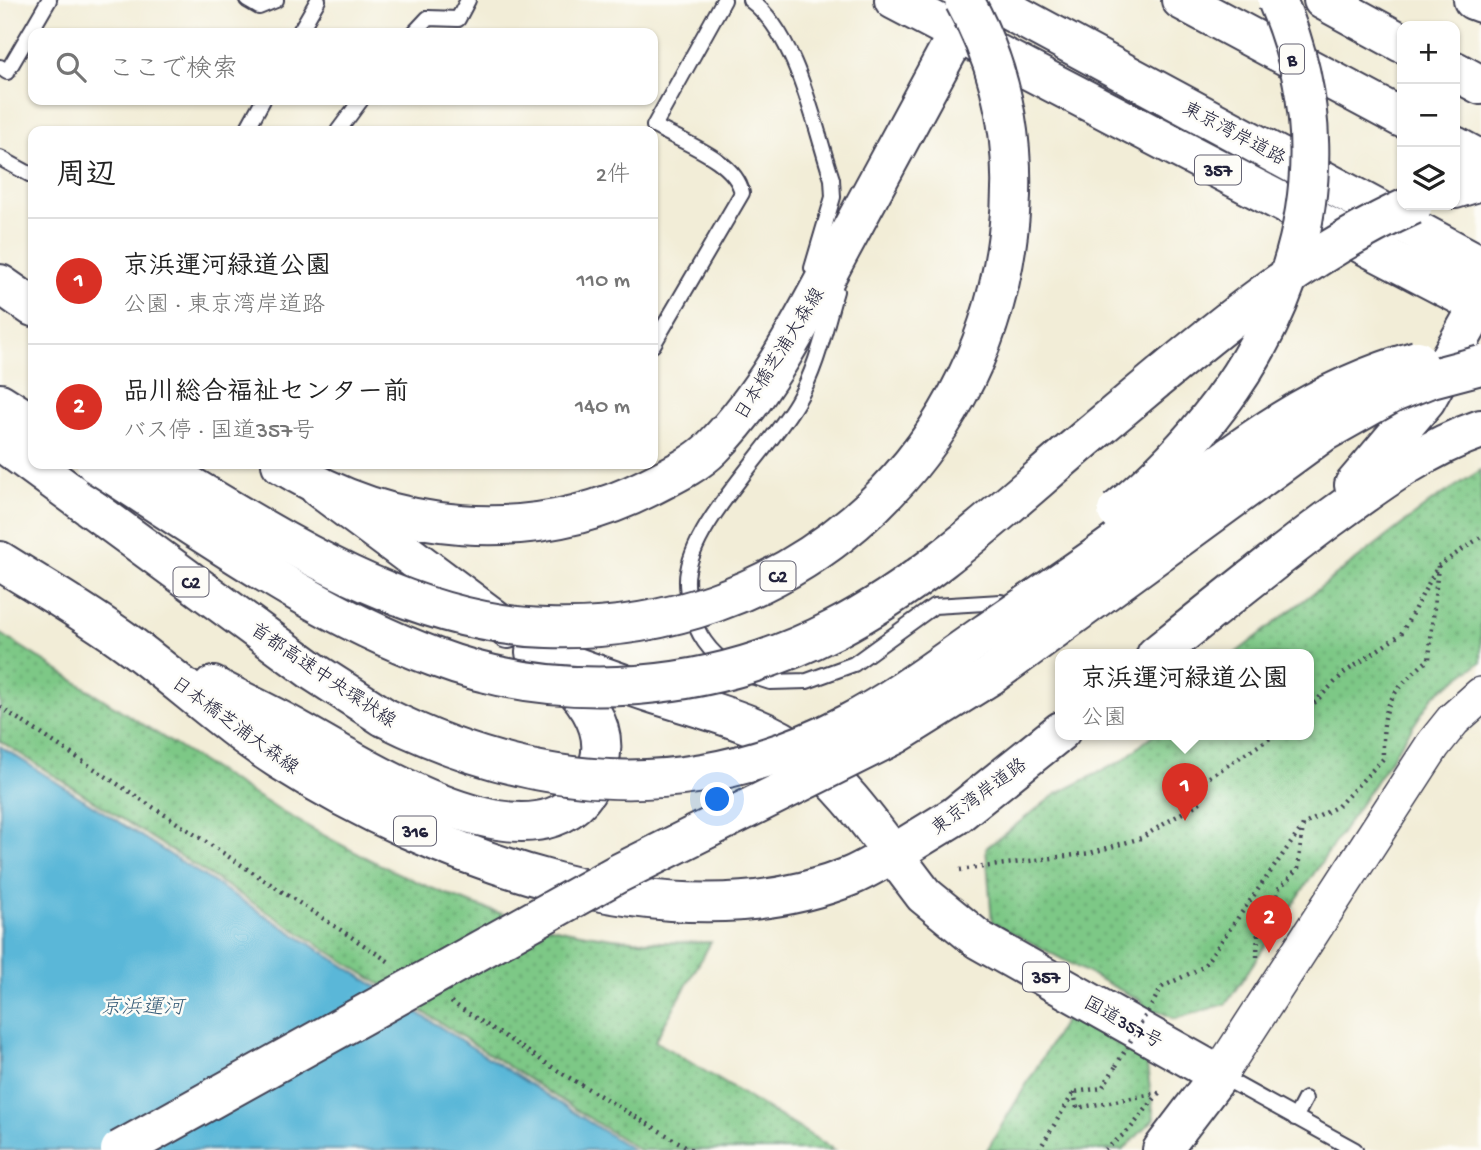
<!DOCTYPE html>
<html lang="ja">
<meta charset="utf-8">
<style>
body{margin:0;font-family:"Gochi Hand","Klee One",sans-serif;background:#f6f6f6;color:#222}
.controls{position:absolute;right:21px;top:21px;display:grid;overflow:hidden;border-radius:14px;box-shadow:0 2px 5px #0004}
.controls button{width:63px;height:63px;display:grid;place-items:center;padding:0;border:0;border-bottom:2px solid #e0e0e0;background:#fff;color:#222;font:35px sans-serif}
.you{position:absolute;left:718px;top:800px;width:24px;height:24px;margin:-18px;border:5px solid #fff;border-radius:50%;background:#1a73e8;box-shadow:0 0 0 10px #1a73e833}
.badge{display:grid;place-items:center;width:46px;height:46px;border-radius:50%;background:#d93025;color:#fff;font-size:23px;font-weight:700}
.pin{position:absolute;translate:-50% -58px;filter:drop-shadow(0 2px 4px #0008)}
.pin::after{content:'';position:absolute;top:37px;width:24px;height:21px;background:inherit;clip-path:polygon(0 0,100% 0,50% 100%)}
.popup{position:absolute;left:1055px;top:649px;width:259px;height:91px;box-sizing:border-box;display:grid;place-content:center;border-radius:14px;background:#fff;filter:drop-shadow(0 2px 5px #0005);font-size:23px;white-space:nowrap;color:#767676}
.popup b{font-size:26px;color:#222}
.popup::after{content:'';position:absolute;left:50%;top:100%;margin-left:-14px;border:14px solid transparent;border-top-color:#fff}
.list{margin:0;padding:0;list-style:none}
h2{display:flex;justify-content:space-between;align-items:center;height:91px;margin:0;padding:0 28px;font-size:30px}
h2 small{font-size:23px;font-weight:400;color:#767676}
.list li{display:grid;grid-template-columns:46px 1fr auto;gap:21px;align-items:center;box-sizing:border-box;height:126px;padding:0 28px;border-top:2px solid #e0e0e0}
.list b{display:block;font-size:26px;white-space:nowrap}
.list p{margin:0;font-size:23px;white-space:nowrap;color:#767676}
.list em{font-size:23px;font-style:normal;color:#767676}
.icon{flex:none;width:38px;height:38px;fill:none;stroke:currentColor;stroke-width:2;stroke-linecap:round;stroke-linejoin:round}
.map{position:relative;flex:none;width:1481px;height:1150px;overflow:hidden}
.search{position:absolute;background:#fff;box-shadow:0 2px 5px #0004;left:28px;top:28px;width:630px;height:77px;display:flex;align-items:center;gap:18px;box-sizing:border-box;padding:0 24px;border-radius:14px;color:#767676;font-size:26px}
.panel{position:absolute;background:#fff;box-shadow:0 2px 5px #0004;left:28px;top:126px;width:630px;height:343px;border-radius:14px}
.map>svg:first-child{display:block}
.park{fill:url(#park-dots);stroke:#507560;stroke-width:2}
.water{fill:#5ab7d8;stroke:#3e6c8a;stroke-width:2}
.lines{fill:none;stroke-linecap:round;stroke-linejoin:round}
.service-casing{stroke:#414052;stroke-width:18}
.tertiary-casing{stroke:#414052;stroke-width:38}
.primary-casing{stroke:#414052;stroke-width:42}
.trunk-casing{stroke:#414052;stroke-width:42}
.motorway-casing{stroke:#414052;stroke-width:42}
.path{stroke:#414052;stroke-width:4.5;stroke-dasharray:2 5;stroke-linecap:butt}
.service{stroke:#fff;stroke-width:14}
.tertiary{stroke:#fff;stroke-width:35}
.primary{stroke:#fff;stroke-width:38}
.trunk{stroke:#fff;stroke-width:38}
.motorway{stroke:#fff;stroke-width:38}
.motorway-bridge-casing{stroke:#414052;stroke-width:42;stroke-linecap:butt}
.path-bridge{stroke:#414052;stroke-width:4.5;stroke-dasharray:2 5;stroke-linecap:butt}
.motorway-bridge{stroke:#fff;stroke-width:38}
.labels{text-anchor:middle;stroke-width:5;stroke-linejoin:round;paint-order:stroke}
.shield{fill:#fdfcf7;stroke:#646373;stroke-width:2}
.shield-label{font-size:18px;font-weight:bold;fill:#22223b}
.street-label{font-size:19px;fill:#22223b;stroke:#fdfcf7}
.water-label{font-size:21px;font-style:italic;fill:#385e7a;stroke:#fdfcf7}
</style>
<div class="map">
<svg width="1481" height="1150" viewBox="0 0 1481 1150">
<defs>
<pattern id="park-dots" width="8" height="8" patternUnits="userSpaceOnUse" patternTransform="scale(1.75)"><rect width="8" height="8" fill="#7dc886"/><path d="M2 2h.1M6 6h.1" fill="none" stroke="#66a26f" stroke-width="1.8" stroke-linecap="round"/></pattern>
</defs>
<rect width="100%" height="100%" fill="#fdfcf7"/>
<filter id="ink" filterUnits="userSpaceOnUse"><feTurbulence type="fractalNoise" baseFrequency=".0143" numOctaves="2"/><feDisplacementMap in="SourceGraphic" scale="14" xChannelSelector="R" yChannelSelector="G"/><feConvolveMatrix kernelMatrix="1 2 1 2 8 2 1 2 1" color-interpolation-filters="sRGB"/></filter>
<filter id="wash" filterUnits="userSpaceOnUse"><feTurbulence type="fractalNoise" baseFrequency=".00686" numOctaves="4" result="noise"/><feDisplacementMap in="SourceGraphic" scale="28" xChannelSelector="R" yChannelSelector="G"/><feGaussianBlur stdDeviation="1.57" result="paint"/><feColorMatrix in="noise" values="0 0 0 0 0 0 0 0 0 0 0 0 0 0 0 0 0 1.4 0 .05"/><feComposite in="paint" operator="in"/></filter>
<g filter="url(#wash)">
<rect width="100%" height="100%" fill="#f2edd7"/>
<g class="park">
<path d="M1481 470V662L1434 695 1226 1004 1174 1019 1157 1010 1132 1052 1146 1059 1154 1119 1123 1150H987L1068 1015 1118 1044 1143 1002 992 922 986 848 1056 794 1122 761 1153 735H1309V655H1233L1431 502Z"/>
<path d="M0 633C68 677 137 721 205 764 361 863 520 951 711 942L655 1041 835 1150H639L0 741Z"/>
</g>
<path class="water" d="M0 746 633 1150H0Z"/>
</g>
<g filter="url(#ink)">
<g class="lines">
<g class="service-casing">
<g id="service">
<path d="M247 0 259 7 276 0"/>
<path d="M750 0C797 34 814 125 832 179L833 197 812 268"/>
<path d="M299 33 318 0"/>
<path d="M414 33 428 18 458 19 468 0"/>
<path d="M0 67 7 72 49 0"/>
<path d="M246 131 263 100"/>
<path d="M338 131 361 100"/>
<path d="M0 158 33 176"/>
<path d="M653 345 742 193C736 160 682 142 654 126L724 0"/>
<path d="M728 664C710 653 696 633 692 613 689 600 685 584 688 571 696 520 769 450 797 402 817 368 825 328 836 291"/>
<path d="M745 674 770 682 807 681 854 664 934 606 1001 602"/>
<path d="M1219 1075 1355 1150"/>
<path d="M1295 1118 1305 1099"/>
</g>
</g>
<g class="tertiary-casing">
<path id="tertiary" d="M1219 1075 1433 745 1453 720 1481 695"/>
</g>
<g class="primary-casing">
<g id="primary">
<path d="M0 284 33 307"/>
<path d="M281 464C392 534 531 547 649 487 670 476 695 465 712 448 765 394 801 324 836 258 877 183 917 108 957 34"/>
<path d="M319 488 508 629"/>
<path d="M0 561C43 588 88 614 129 644 179 681 227 726 280 760 433 857 672 949 851 876 865 870 879 861 893 854 867 820 842 785 808 758 761 722 707 711 651 693 612 680 574 666 535 652"/>
<path d="M213 686C241 701 270 714 298 730 367 768 561 896 599 763 610 725 580 690 553 668"/>
</g>
</g>
<g class="trunk-casing">
<g id="trunk">
<path d="M894 0 1481 306"/>
<path d="M989 0 1481 265"/>
<path d="M1354 485 1426 400 1481 302"/>
<path d="M1156 655C1213 609 1270 563 1329 519 1377 484 1425 448 1481 429"/>
<path d="M1061 731 955 816 893 854 924 895 979 940 1219 1075 1162 1150"/>
</g>
</g>
<g class="motorway-casing">
<g id="motorway">
<path d="M1181 0 1402 118"/>
<path d="M1323 0 1402 43"/>
<path d="M1473 0 1481 3"/>
<path d="M1455 71 1481 85"/>
<path d="M1455 146 1481 160"/>
<path d="M1455 189 1481 181"/>
<path d="M0 403 33 424"/>
<path d="M0 441 314 672 384 717"/>
</g>
</g>
<g class="path">
<path d="M0 707 391 963"/>
<path d="M1309 708 1344 673 1401 634 1438 566 1481 537"/>
<path d="M960 870 1090 853 1141 838 1202 801 1197 785 1275 735"/>
<path d="M1257 957 1258 927 1275 914 1278 889 1298 869 1303 825 1338 806 1383 759C1382 703 1388 695 1429 659L1438 566"/>
<path d="M1162 987 1203 967 1303 826"/>
<path d="M451 1002 563 1074 692 1150"/>
<path d="M1074 1092 1077 1108 1159 1093"/>
<path d="M1039 1150 1074 1092 1102 1088 1116 1066"/>
<path d="M1105 1150 1130 1129 1159 1093"/>
</g>
<use href="#service" class="service"/>
<use href="#tertiary" class="tertiary"/>
<use href="#primary" class="primary"/>
<use href="#trunk" class="trunk"/>
<use href="#motorway" class="motorway"/>
<g class="motorway-bridge-casing">
<g id="motorway-bridge">
<path d="M96 464C205 533 312 612 434 657 564 706 713 692 835 629 932 579 1013 499 1096 430 1197 346 1293 259 1413 205"/>
<path d="M153 464C274 534 402 624 547 628 782 636 980 468 1008 234 1018 152 1005 73 964 0"/>
<path d="M1117 511C1272 384 1361 196 1277 0"/>
<path d="M384 717C539 794 693 804 849 723 897 698 941 664 986 633 1033 600 1083 568 1129 533 1225 460 1299 394 1417 360"/>
<path d="M120 1150 617 874 897 734 990 676 1324 432 1393 393 1428 379 1481 365"/>
</g>
</g>
<path class="path-bridge" d="M1116 1066 1162 987"/>
<use href="#motorway-bridge" class="motorway-bridge"/>
</g>
</g>
<g class="labels">
<g class="shield">
<rect x="1280" y="44.5" width="24" height="29" rx="5"/>
<rect x="1195" y="155.5" width="46" height="29" rx="5"/>
<rect x="760.5" y="561.5" width="35" height="29" rx="5"/>
<rect x="173.5" y="567.5" width="35" height="29" rx="5"/>
<rect x="394" y="816.5" width="42" height="29" rx="5"/>
<rect x="1023" y="962.5" width="46" height="29" rx="5"/>
</g>
<g class="shield-label">
<text x="1292" y="65">B</text>
<text x="1218" y="176">357</text>
<text x="778" y="582">C2</text>
<text x="191" y="588">C2</text>
<text x="415" y="837">316</text>
<text x="1046" y="983">357</text>
</g>
<g class="street-label">
<text transform="translate(1235 132) rotate(28)" y="7">東京湾岸道路</text>
<text transform="translate(778 353) rotate(-58)" y="7">日本橋芝浦大森線</text>
<text transform="translate(324 674) rotate(34)" y="7">首都高速中央環状線</text>
<text transform="translate(236 724) rotate(36)" y="7">日本橋芝浦大森線</text>
<text transform="translate(978 795) rotate(-37)" y="7">東京湾岸道路</text>
<text transform="translate(1124 1021) rotate(29)" y="7">国道357号</text>
</g>
<g class="water-label">
<text x="142" y="1013">京浜運河</text>
</g>
</g>
</svg>
<div class="controls">
<button>+</button>
<button>−</button>
<button><svg class="icon" aria-label="layers" viewBox="0 0 24 24"><path d="M12 4l9 5-9 5-9-5zM3 14l9 5 9-5"/></svg></button>
</div>
<div class="you"></div>
<div class="pin badge" style="left:1185px;top:821px">1</div>
<div class="popup"><b>京浜運河緑道公園</b>公園</div>
<div class="pin badge" style="left:1269px;top:953px">2</div>
<div class="search"><svg class="icon" aria-label="search" viewBox="0 0 24 24"><circle cx="10" cy="10" r="6"/><path d="M15 15l6 6"/></svg>ここで検索</div>
<section class="panel">
<h2>周辺<small>2件</small></h2>
<ul class="list">
<li><span class="badge">1</span><div><b>京浜運河緑道公園</b><p>公園 · 東京湾岸道路</p></div><em>110 m</em></li>
<li><span class="badge">2</span><div><b>品川総合福祉センター前</b><p>バス停 · 国道357号</p></div><em>140 m</em></li>
</ul>
</section>
</div>
